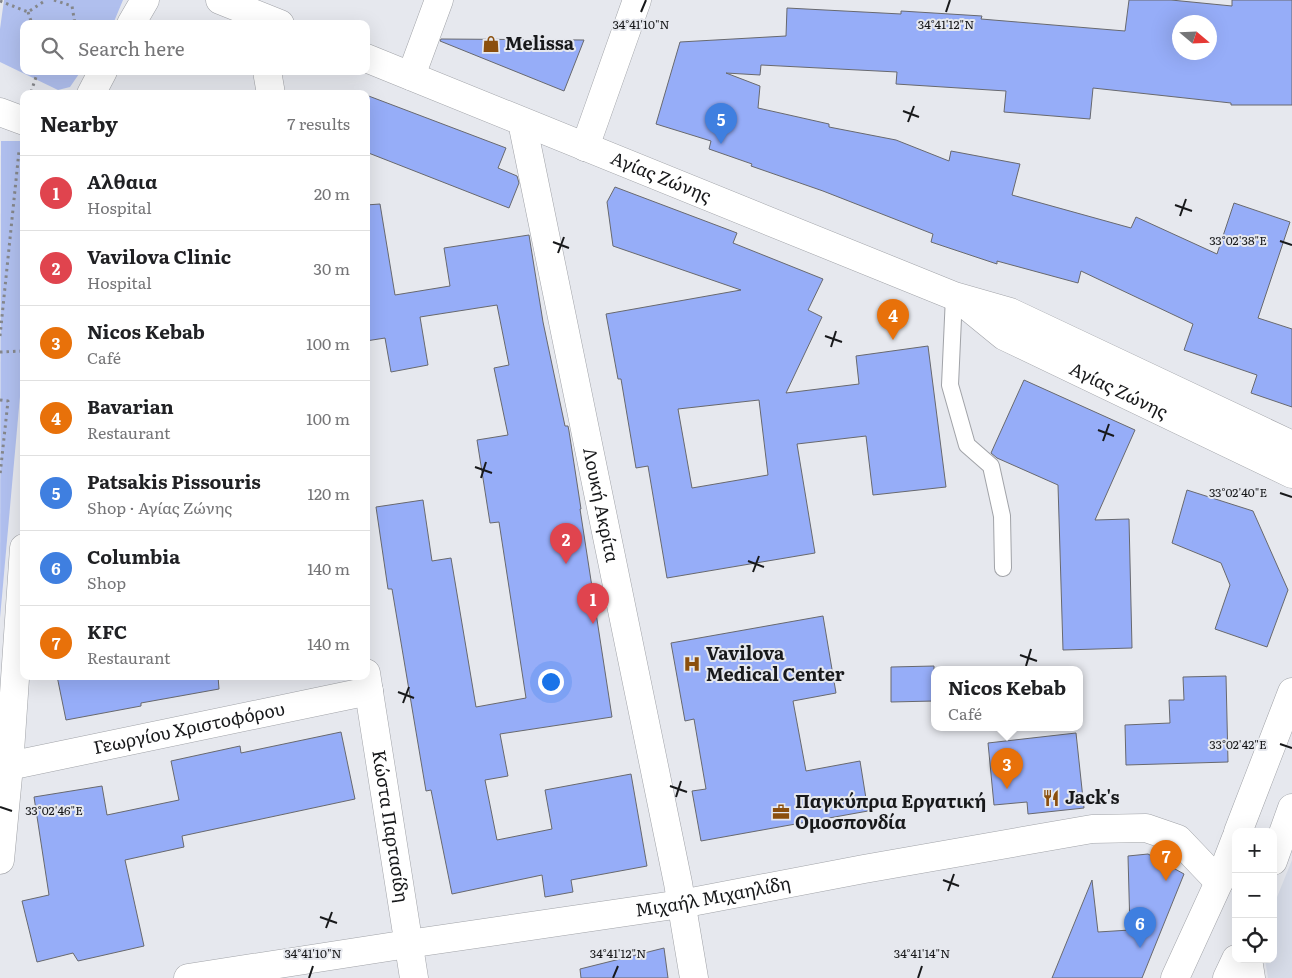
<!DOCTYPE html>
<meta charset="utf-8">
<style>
body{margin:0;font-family:Literata,serif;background:#f6f6f6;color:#202124}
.controls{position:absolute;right:15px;bottom:15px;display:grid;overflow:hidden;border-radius:10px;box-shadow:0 5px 20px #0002}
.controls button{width:45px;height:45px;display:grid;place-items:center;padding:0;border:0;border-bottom:1px solid #e0e0e0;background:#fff;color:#202124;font:25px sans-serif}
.compass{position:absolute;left:1172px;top:15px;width:45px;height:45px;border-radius:50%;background:#fff;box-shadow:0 5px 20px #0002;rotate:109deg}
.you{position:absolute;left:550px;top:681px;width:18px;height:18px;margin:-12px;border:4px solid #fff;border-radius:50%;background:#1a73e8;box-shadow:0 0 0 8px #1a73e833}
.badge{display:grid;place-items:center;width:32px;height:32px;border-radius:50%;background:#b45309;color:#fff;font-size:16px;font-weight:700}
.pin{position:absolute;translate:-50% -41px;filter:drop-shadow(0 1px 2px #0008)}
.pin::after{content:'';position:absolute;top:26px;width:18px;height:15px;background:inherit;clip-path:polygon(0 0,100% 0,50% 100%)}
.popup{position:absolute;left:931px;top:666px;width:152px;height:65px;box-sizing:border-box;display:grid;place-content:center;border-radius:10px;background:#fff;filter:drop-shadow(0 1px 4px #0005);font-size:16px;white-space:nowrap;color:#757577}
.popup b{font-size:19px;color:#202124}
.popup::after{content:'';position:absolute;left:50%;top:100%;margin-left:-10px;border:10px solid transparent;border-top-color:#fff}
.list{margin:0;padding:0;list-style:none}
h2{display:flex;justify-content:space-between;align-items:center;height:65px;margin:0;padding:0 20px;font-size:21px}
h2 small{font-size:16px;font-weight:400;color:#757577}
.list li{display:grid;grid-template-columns:32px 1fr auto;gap:15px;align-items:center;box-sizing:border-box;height:75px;padding:0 20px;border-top:1px solid #e0e0e0}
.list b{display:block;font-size:19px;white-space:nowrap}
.list p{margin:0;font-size:16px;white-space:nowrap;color:#757577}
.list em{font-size:16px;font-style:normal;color:#757577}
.icon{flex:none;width:28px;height:28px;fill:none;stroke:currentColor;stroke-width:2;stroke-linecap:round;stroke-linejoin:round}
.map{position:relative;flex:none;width:1292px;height:978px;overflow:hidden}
.search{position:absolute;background:#fff;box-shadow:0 5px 20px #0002;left:20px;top:20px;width:350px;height:55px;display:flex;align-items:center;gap:12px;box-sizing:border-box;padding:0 18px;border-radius:10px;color:#757577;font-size:19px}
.panel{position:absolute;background:#fff;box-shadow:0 5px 20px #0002;left:20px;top:90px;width:350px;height:590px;border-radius:10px}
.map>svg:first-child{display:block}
.built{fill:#d7dce8}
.green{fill:#b0bfee}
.building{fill:#96adf8;stroke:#68696e;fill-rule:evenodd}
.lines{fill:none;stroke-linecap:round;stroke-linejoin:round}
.lane-casing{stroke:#a1a3a8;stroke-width:18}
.street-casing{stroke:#a1a3a8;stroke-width:29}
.secondary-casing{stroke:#a1a3a8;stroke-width:29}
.path{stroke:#85878b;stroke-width:3;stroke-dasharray:2.5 4;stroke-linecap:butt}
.lane{stroke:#fff;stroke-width:16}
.street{stroke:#fff;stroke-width:28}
.secondary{stroke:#fff;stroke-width:28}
.ticks{fill:none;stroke:#18191b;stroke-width:2}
.labels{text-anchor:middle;stroke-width:4;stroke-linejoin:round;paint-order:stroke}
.poi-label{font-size:18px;font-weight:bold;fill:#18191b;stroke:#e6e8ee;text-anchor:start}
.street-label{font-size:18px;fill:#18191b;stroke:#e6e8ee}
.ticks-label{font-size:12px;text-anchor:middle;fill:#18191b;stroke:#e6e8ee;stroke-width:4;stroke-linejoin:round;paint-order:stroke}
</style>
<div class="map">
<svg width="1292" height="978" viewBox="0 0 1292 978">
<rect width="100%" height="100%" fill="#e6e8ee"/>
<path class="built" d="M1292 860V978H1268L1265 959H1273V907Z"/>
<g class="green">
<path d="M4 0H123L113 24H24V71H81L70 87 58 90 0 62V29Z"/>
<path d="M1 141H24V352L0 618Z"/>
</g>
<g class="building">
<path d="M1129 0H1171L1232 6V0H1292V105H1231V103L1093 88 1090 119 1004 112 1006 91 896 84 897 72 761 65 760 75 726 73 760 86 758 108 829 124V127L896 140 949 161 951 151 1020 164 1012 195 1131 228 1136 217 1217 254 1234 203 1290 222 1258 318 1292 329V407L1251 393 1257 375 1184 350 1193 324 1081 271 1078 283 997 261V264L931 242 933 234 823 191 751 166 752 164 709 149 711 141 656 124 680 42 786 36 787 8 901 14V11L982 16 981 19 1125 31ZM1180 22H1210V52H1180Z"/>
<path d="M441 39 584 40 564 91 440 41Z"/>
<path d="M366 95 506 148 498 168 517 176 519 183 509 208 366 152Z"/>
<path d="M615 187 737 233 733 243 823 279 808 310 822 317 786 393 859 384 856 356 928 346 946 487 873 495 866 436 797 444 815 553 667 578 648 466 636 468 621 379H618L606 314 741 290 613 246 607 202ZM759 400 768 475 692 488 678 409Z"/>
<path d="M380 204 395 295 450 286 444 248 529 235 543 322 565 426H568L569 431 581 509H580L612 717 500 734 508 776 485 780 497 840 552 829 545 790 631 774 647 866 571 880 573 892 545 897 542 875 452 894 431 790 426 791 392 589H388L376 507 423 500 432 561 451 558 476 707 526 698 499 522 490 523 477 440 508 435 494 368 509 365 497 305 420 317 428 365 391 372 385 338 366 341V205Z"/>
<path d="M1024 380 1135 430 1095 520 1129 519 1132 648 1063 650 1058 485 997 458 991 453Z"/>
<path d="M1187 490 1253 511 1288 590 1267 647 1215 629 1230 585 1221 563 1172 543Z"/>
<path d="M823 616 836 693 793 701 806 771 860 761 868 811 701 841 692 791 706 789 694 719 685 721 671 643Z"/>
<path d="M934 666V701L891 702V667Z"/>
<path d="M57 676H218L219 689 141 703V706L66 720Z"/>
<path d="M1226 676 1228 762 1126 765 1125 725 1170 723 1169 700H1184L1183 677Z"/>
<path d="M341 732 355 799 182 836 184 847 125 860 144 946 78 961 73 953 37 962 22 901 49 895 34 797 102 786 107 815 179 800 171 761 240 746 241 753Z"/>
<path d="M1076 733 1084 808 1028 814 1027 802 994 805 988 743Z"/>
<path d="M1148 854 1184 874 1142 978H1052L1092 880 1098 932 1130 930 1128 856Z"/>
<path d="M664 948 668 978H581L580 969Z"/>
</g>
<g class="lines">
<g class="lane-casing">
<path id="lane" d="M954 296 950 385 967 445 991 466 1002 516 1003 568"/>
</g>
<g class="street-casing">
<g id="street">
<path d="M267 71 271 94"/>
<path d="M411 76 439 0"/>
<path id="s1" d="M522 122 678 883 694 978"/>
<path d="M585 147 637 0"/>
<path id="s2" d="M366 673 414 978"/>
<path id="s3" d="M9 766 369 691"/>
<path id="s4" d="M188 978 408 944 681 904 864 869 1092 829 1146 828 1178 839 1219 882"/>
</g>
</g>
<g class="secondary-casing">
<g id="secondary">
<path d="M220 0 280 24"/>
<path d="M131 24 145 0"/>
<path id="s5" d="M366 58 954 296 1010 312 1292 445"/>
<path d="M91 94 103 71"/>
<path d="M0 112 24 121"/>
<path id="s6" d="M966 305 1004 336 1292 474"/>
<path d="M1238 832 1292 692"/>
<path d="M0 860 9 766 24 548"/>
<path d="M1273 861 1292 808"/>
<path d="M1248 959 1251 978"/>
<path d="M1175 978 1219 882 1236 838"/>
<path d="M1227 978 1236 959"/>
</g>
</g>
<g class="path">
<path d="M54 0 72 6 75 24"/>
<path d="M0 1 28 12 46 0"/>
<path d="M28 12 32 24"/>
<path d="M31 92 38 71"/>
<path d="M0 336 19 151"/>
<path d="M0 352 24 351"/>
<path d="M0 400 8 401 0 475"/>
</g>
<use href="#lane" class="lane"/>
<use href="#street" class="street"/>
<use href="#secondary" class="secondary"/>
</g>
<path class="ticks" d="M641 12 646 0M946 12 950 0M903 111 919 117M908 122 914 106M1175 205 1192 211M1180 216 1186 199M1280 241 1292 245M553 242 569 248M558 253 564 237M825 336 842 342M831 347 836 331M1098 430 1114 436M1103 441 1109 424M475 467 492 473M481 478 486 462M1280 493 1292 497M748 561 764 567M753 572 759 556M1020 655 1037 661M1026 666 1031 649M398 692 414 698M403 703 409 687M1280 744 1292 748M670 786 687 792M676 797 681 781M0 807 12 811M943 880 959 886M948 891 954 874M320 917 337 923M326 928 332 912M309 978 313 966M613 978 618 966M918 978 922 966"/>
<defs>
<g id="shop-bare" transform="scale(1.35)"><path d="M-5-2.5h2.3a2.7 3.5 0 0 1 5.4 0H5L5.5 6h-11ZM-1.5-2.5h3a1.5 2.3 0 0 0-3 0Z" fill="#8b4f0e" stroke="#e6e8ee" stroke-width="2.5" paint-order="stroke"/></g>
<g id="hospital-bare" transform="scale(1.35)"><path d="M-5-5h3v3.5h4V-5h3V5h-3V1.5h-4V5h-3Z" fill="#8b4f0e" stroke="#e6e8ee" stroke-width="2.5" paint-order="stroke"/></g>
<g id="restaurant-bare" transform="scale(1.35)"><path d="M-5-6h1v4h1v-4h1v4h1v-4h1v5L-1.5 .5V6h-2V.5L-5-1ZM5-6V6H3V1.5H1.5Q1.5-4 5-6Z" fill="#8b4f0e" stroke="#e6e8ee" stroke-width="2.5" paint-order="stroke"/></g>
<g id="office-bare" transform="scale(1.35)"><path d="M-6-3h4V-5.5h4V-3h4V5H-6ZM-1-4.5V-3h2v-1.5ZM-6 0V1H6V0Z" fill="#8b4f0e" stroke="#e6e8ee" stroke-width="2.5" paint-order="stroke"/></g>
</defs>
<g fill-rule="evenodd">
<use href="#shop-bare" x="491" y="44"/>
<use href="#hospital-bare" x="692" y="664"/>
<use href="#restaurant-bare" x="1051" y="798"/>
<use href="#office-bare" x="781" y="812"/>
</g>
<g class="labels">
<g class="poi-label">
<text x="505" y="50">Melissa</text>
<text x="706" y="660">Vavilova<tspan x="706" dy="21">Medical Center</tspan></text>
<text x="1065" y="804">Jack's</text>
<text x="795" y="808">Παγκύπρια Εργατική<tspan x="795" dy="21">Ομοσπονδία</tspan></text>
</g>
<g class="street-label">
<text dy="6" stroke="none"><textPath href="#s5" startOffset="318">Αγίας Ζώνης</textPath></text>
<text dy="6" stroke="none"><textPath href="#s6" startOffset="176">Αγίας Ζώνης</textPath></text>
<text dy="6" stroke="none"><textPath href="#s1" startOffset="391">Λουκή Ακρίτα</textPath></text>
<text dy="6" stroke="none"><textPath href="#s3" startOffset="184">Γεωργίου Χριστοφόρου</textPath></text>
<text dy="6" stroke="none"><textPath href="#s2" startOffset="155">Κώστα Παρτασίδη</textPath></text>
<text dy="6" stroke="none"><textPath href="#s4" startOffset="531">Μιχαήλ Μιχαηλίδη</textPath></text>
</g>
</g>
<g class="ticks-label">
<text x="641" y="29">34°41'10"N</text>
<text x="946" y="29">34°41'12"N</text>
<text x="1238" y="245">33°02'38"E</text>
<text x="1238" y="497">33°02'40"E</text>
<text x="1238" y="749">33°02'42"E</text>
<text x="54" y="815">33°02'46"E</text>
<text x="313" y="958">34°41'10"N</text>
<text x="618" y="958">34°41'12"N</text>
<text x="922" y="958">34°41'14"N</text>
</g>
</svg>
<div class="controls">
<button>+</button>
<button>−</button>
<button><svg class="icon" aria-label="locate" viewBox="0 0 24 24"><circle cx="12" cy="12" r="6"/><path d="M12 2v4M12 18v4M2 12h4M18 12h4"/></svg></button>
</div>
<svg class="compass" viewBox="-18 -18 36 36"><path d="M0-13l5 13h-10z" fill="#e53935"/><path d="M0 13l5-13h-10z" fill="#757577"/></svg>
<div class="you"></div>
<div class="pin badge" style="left:593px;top:624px;background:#e0444e">1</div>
<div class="pin badge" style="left:566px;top:564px;background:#e0444e">2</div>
<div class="pin badge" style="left:1007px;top:789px;background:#e8710a">3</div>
<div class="popup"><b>Nicos Kebab</b>Café</div>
<div class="pin badge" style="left:893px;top:340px;background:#e8710a">4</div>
<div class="pin badge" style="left:721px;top:144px;background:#3f7fe0">5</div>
<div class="pin badge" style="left:1140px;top:948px;background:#3f7fe0">6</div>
<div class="pin badge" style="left:1166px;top:881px;background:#e8710a">7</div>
<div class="search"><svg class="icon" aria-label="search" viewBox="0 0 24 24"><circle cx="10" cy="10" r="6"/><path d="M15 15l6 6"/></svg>Search here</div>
<section class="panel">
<h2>Nearby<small>7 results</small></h2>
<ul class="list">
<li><span class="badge" style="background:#e0444e">1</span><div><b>Αλθαια</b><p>Hospital</p></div><em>20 m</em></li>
<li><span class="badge" style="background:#e0444e">2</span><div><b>Vavilova Clinic</b><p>Hospital</p></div><em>30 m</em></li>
<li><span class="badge" style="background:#e8710a">3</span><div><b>Nicos Kebab</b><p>Café</p></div><em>100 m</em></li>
<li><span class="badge" style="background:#e8710a">4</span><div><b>Bavarian</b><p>Restaurant</p></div><em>100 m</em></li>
<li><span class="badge" style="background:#3f7fe0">5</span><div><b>Patsakis Pissouris</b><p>Shop · Αγίας Ζώνης</p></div><em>120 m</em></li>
<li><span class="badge" style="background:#3f7fe0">6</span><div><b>Columbia</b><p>Shop</p></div><em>140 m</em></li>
<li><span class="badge" style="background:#e8710a">7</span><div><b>KFC</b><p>Restaurant</p></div><em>140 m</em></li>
</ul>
</section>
</div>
